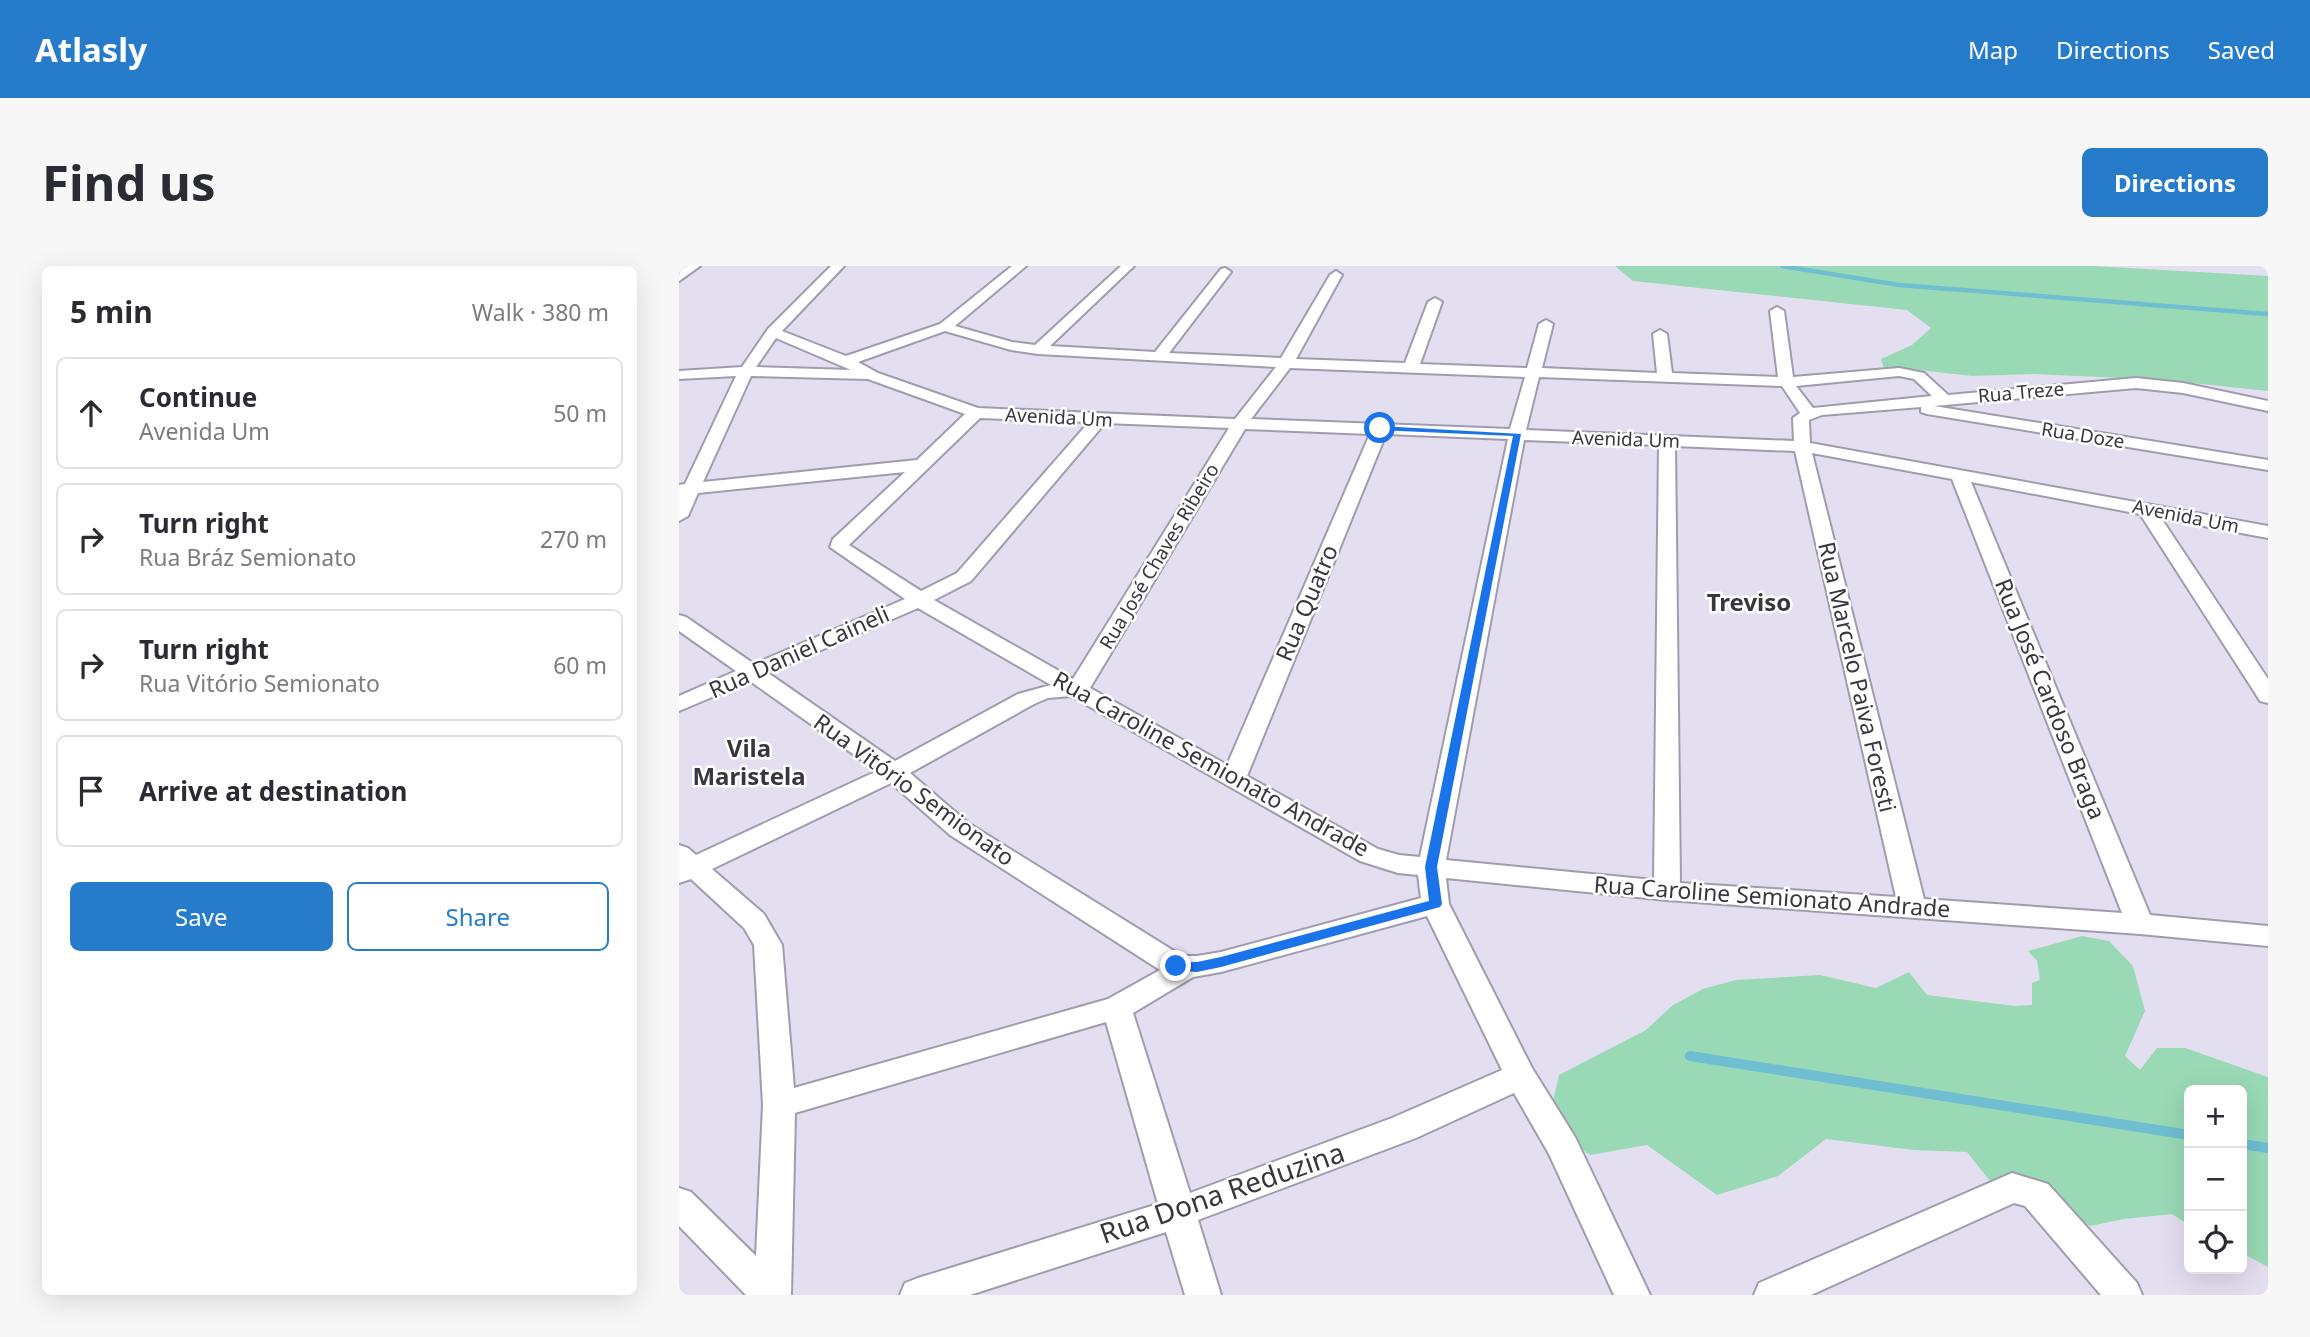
<!DOCTYPE html>
<meta charset="utf-8">
<style>
body{margin:0;font-family:"Noto Sans",sans-serif;background:#f7f7f7;color:#2b2b33}
.controls{position:absolute;right:21px;bottom:21px;display:grid;overflow:hidden;border-radius:10px;box-shadow:0 7px 28px #0002}
.controls button{width:63px;height:63px;display:grid;place-items:center;padding:0;border:0;border-bottom:2px solid #e1e1e2;background:#fff;color:#2b2b33;font:35px sans-serif}
.stop{position:absolute;width:21px;height:21px;margin:-16px;border:5px solid #1a73e8;border-radius:50%;background:#fff}
.stop.end{background:#1a73e8;border-color:#fff;box-shadow:0 2px 7px #0008}
.list{margin:0;padding:0;list-style:none}
h2{display:flex;justify-content:space-between;align-items:center;height:91px;margin:0;padding:0 28px;font-size:30px}
h2 small{font-size:23px;font-weight:400;color:#7c7c81}
.list li{display:grid;grid-template-columns:46px 1fr auto;gap:21px;align-items:center;box-sizing:border-box;height:112px;margin:0 14px 14px;padding:0 14px;border:2px solid #e1e1e2;border-radius:10px}
.list b{display:block;font-size:26px;white-space:nowrap}
.list p{margin:0;font-size:23px;white-space:nowrap;color:#7c7c81}
.list em{font-size:23px;font-style:normal;color:#7c7c81}
.actions{display:flex;gap:14px;padding:21px 28px}
.actions a{flex:1;padding:16px 0;border:2px solid #267cca;border-radius:10px;text-align:center;font-size:24px;color:#267cca}
.actions .main{background:#267cca;color:#fff}
.icon{flex:none;width:38px;height:38px;fill:none;stroke:currentColor;stroke-width:2;stroke-linecap:round;stroke-linejoin:round}
.map{position:relative;flex:none;width:1589px;height:1029px;overflow:hidden;border-radius:10px}
header{display:flex;align-items:center;gap:42px;box-sizing:border-box;height:98px;padding:0 35px;background:#267cca;color:#fff}
header strong{font-size:33px}
nav{display:flex;gap:38px;margin-inline-start:auto;font-size:24px}
.intro{display:flex;align-items:center;justify-content:space-between;box-sizing:border-box;height:168px;padding:0 42px}
h1{margin:0;font-size:49px}
.button{padding:18px 32px;border-radius:10px;background:#267cca;color:#fff;font-size:24px;font-weight:700}
main{display:flex;gap:42px;padding:0 42px}
aside{flex:1;background:#fff;border-radius:10px;box-shadow:0 7px 28px #0002}
.map>svg:first-child{display:block}
.green{fill:#9ad9b6}
.lines{fill:none;stroke-linecap:round;stroke-linejoin:round}
.stream-far1{stroke:#6fbed2;stroke-width:4.5}
.stream{stroke:#6fbed2;stroke-width:10}
.minor-casing{stroke:#a19cad;stroke-width:4}
.minor{fill:#fff;fill-rule:evenodd}
.route{fill:#1a73e8}
.labels{text-anchor:middle;stroke-width:5;stroke-linejoin:round;paint-order:stroke}
.far-street-label{font-size:19px;fill:#39373e;stroke:#fff}
.street-label{font-size:23px;fill:#39373e;stroke:#fff}
.neighbourhood-label{font-size:24px;font-weight:bold;fill:#39373e;stroke:#fff}
.near-street-label{font-size:28px;fill:#39373e;stroke:#fff}
</style>
<header>
<strong>Atlasly</strong>
<nav><a>Map</a><a>Directions</a><a>Saved</a></nav>
</header>
<div class="intro"><h1>Find us</h1><a class="button">Directions</a></div>
<main>
<aside>
<h2>5 min<small>Walk · 380 m</small></h2>
<ul class="list">
<li><svg class="icon" aria-label="ahead" viewBox="0 0 24 24"><path d="M12 20V5M6 11l6-6 6 6"/></svg><div><b>Continue</b><p>Avenida Um</p></div><em>50 m</em></li>
<li><svg class="icon" aria-label="right" viewBox="0 0 24 24"><path d="M7 20v-9h11M14 6l5 5-5 5"/></svg><div><b>Turn right</b><p>Rua Bráz Semionato</p></div><em>270 m</em></li>
<li><svg class="icon" aria-label="right" viewBox="0 0 24 24"><path d="M7 20v-9h11M14 6l5 5-5 5"/></svg><div><b>Turn right</b><p>Rua Vitório Semionato</p></div><em>60 m</em></li>
<li><svg class="icon" aria-label="arrive" viewBox="0 0 24 24"><path d="M6 21V4h12l-3 4 3 4H6"/></svg><div><b>Arrive at destination</b></div></li>
</ul>
<div class="actions"><a class="main">Save</a><a>Share</a></div>
</aside>
<div class="map">
<svg width="1589" height="1029" viewBox="0 0 1589 1029">
<rect width="100%" height="100%" fill="#e4def1"/>
<g class="green">
<path d="M936 0H1414L1589 10V125L1484 114 1355 108 1293 110 1231 103 1209 114 1202 93 1233 79 1252 62 1228 44 954 15Z"/>
<path d="M1403 670 1430 675 1454 700 1466 745 1446 790 1461 804 1478 782H1506L1589 811V1001L1563 987V824H1510V959L1493 948 1445 953 1411 960 1330 908 1311 915 1288 886 1235 884 1147 873 1099 910 1038 929 968 879 911 889 887 872 872 844 880 809 967 764 994 739 1024 723 1057 714 1141 709 1197 722 1230 706 1248 729 1335 740 1353 739V717L1361 714 1358 695 1349 685Z"/>
</g>
<g class="lines">
<path class="stream-far1" d="M1103 0 1220 19 1589 48"/>
<g class="stream">
<path d="M1011 790 1510 869"/>
<path d="M1563 878 1589 882"/>
</g>
<g class="minor-casing">
<g id="minor">
<path d="M7 0H21L0 15V5Z"/>
<path d="M152 0H165L103 65 167 90 261 58 333 0H347L276 60 333 76 356 79 442 0H455L371 80 476 86 542 3 546 2 552 6 490 87 602 92 651 9 657 5 663 9 617 93 726 97 749 36 756 32 763 36 741 98 848 102 860 58 867 54 874 58 863 102 978 107 974 68 981 64 988 68 993 107 1099 111 1091 45 1098 41 1105 45 1114 111 1220 102 1245 107 1269 129 1457 112 1504 117 1589 135V145L1504 127 1457 122 1255 140 1589 194V204L1248 148 1242 146V141L1143 149 1130 154 1131 177 1589 260V272L1482 252 1589 413V437L1581 435 1578 430 1461 248 1292 216 1471 649 1589 660V680L1461 668 988 634 767 612 770 638 853 802 896 871 971 1029H935L870 888 835 827 737 872 519 954 542 1029H506L487 966 291 1029H221L226 1017 239 1012 479 938 427 756 116 847 112 1029H67L0 960V922L12 926 77 990 84 839 75 679 65 662 12 613 0 617V579L9 582 17 589 198 505 71 415 0 445V430L57 405 0 365V349L7 351 75 398 226 333 151 281 154 273 226 206 19 227 9 250 0 255V219L6 218 57 110 0 113V105L63 101 89 63ZM266 65 332 84 359 88 597 101 556 153 299 142 199 107 179 96ZM97 72 172 104 77 101ZM611 102 846 111 831 163 572 153ZM72 110 189 113 286 148 238 194 24 216ZM1220 110 1235 113 1253 130 1134 142 1117 120ZM860 111 1103 120 1121 147 1114 152 1115 175 847 164ZM301 152 410 156 278 307 242 325 170 279ZM426 157 550 162 394 413 255 334 292 315ZM566 163 691 168 548 499 411 422ZM707 168 829 173 741 591 720 589 699 583 568 510ZM845 174 980 179 975 614 767 594ZM996 180 1116 185 1217 631 1001 617ZM1133 187 1273 213 1443 647 1245 633ZM239 342 372 419 339 428 216 495 89 407ZM392 430 681 595 719 607 739 609 742 632 542 686 518 690H503L289 557 231 507 355 438 369 432ZM212 517 271 569 481 704 429 733 115 822 103 679 85 648 33 603ZM748 650 823 804 713 852 511 927 454 747 514 711 542 706Z"/>
<path d="M1333 907 1369 918 1458 1017 1463 1029H1422L1346 940 1335 937 1132 1029H1075L1080 1017Z"/>
</g>
</g>
<use href="#minor" class="minor"/>
</g>
<path class="route" d="M701 160 842 168 758 601 763 638 761 641 542 701 518 706 492 704V697L518 696 542 691 750 635 746 601 834 170 698 164Z"/>
<g class="labels">
<g class="far-street-label">
<text transform="translate(1342 126) rotate(-5)" y="7">Rua Treze</text>
<text transform="translate(380 151) rotate(3)" y="7">Avenida Um</text>
<text transform="translate(1404 169) rotate(9)" y="7">Rua Doze</text>
<text transform="translate(947 173) rotate(2)" y="7">Avenida Um</text>
<text transform="translate(1507 250) rotate(11)" y="7">Avenida Um</text>
<text transform="translate(480 290) rotate(-59)" y="7">Rua José Chaves Ribeiro</text>
</g>
<g class="street-label">
<text transform="translate(628 337) rotate(-67)" y="8">Rua Quatro</text>
<text transform="translate(120 386) rotate(-24)" y="8">Rua Daniel Caineli</text>
<text transform="translate(1178 411) rotate(77)" y="8">Rua Marcelo Paiva Foresti</text>
<text transform="translate(1371 433) rotate(68)" y="8">Rua José Cardoso Braga</text>
<text transform="translate(532 498) rotate(29)" y="8">Rua Caroline Semionato Andrade</text>
<text transform="translate(235 524) rotate(36)" y="8">Rua Vitório Semionato</text>
<text transform="translate(1093 631) rotate(4)" y="8">Rua Caroline Semionato Andrade</text>
</g>
<g class="neighbourhood-label">
<text x="1070" y="345">Treviso</text>
<text x="70" y="491">Vila<tspan x="70" dy="28">Maristela</tspan></text>
</g>
<g class="near-street-label">
<text transform="translate(543 927) rotate(-19)" y="10">Rua Dona Reduzina</text>
</g>
</g>
</svg>
<div class="controls">
<button>+</button>
<button>−</button>
<button><svg class="icon" aria-label="locate" viewBox="0 0 24 24"><circle cx="12" cy="12" r="6"/><path d="M12 2v4M12 18v4M2 12h4M18 12h4"/></svg></button>
</div>
<div class="stop" style="left:701px;top:162px"></div>
<div class="stop end" style="left:497px;top:700px"></div>
</div>
</main>
